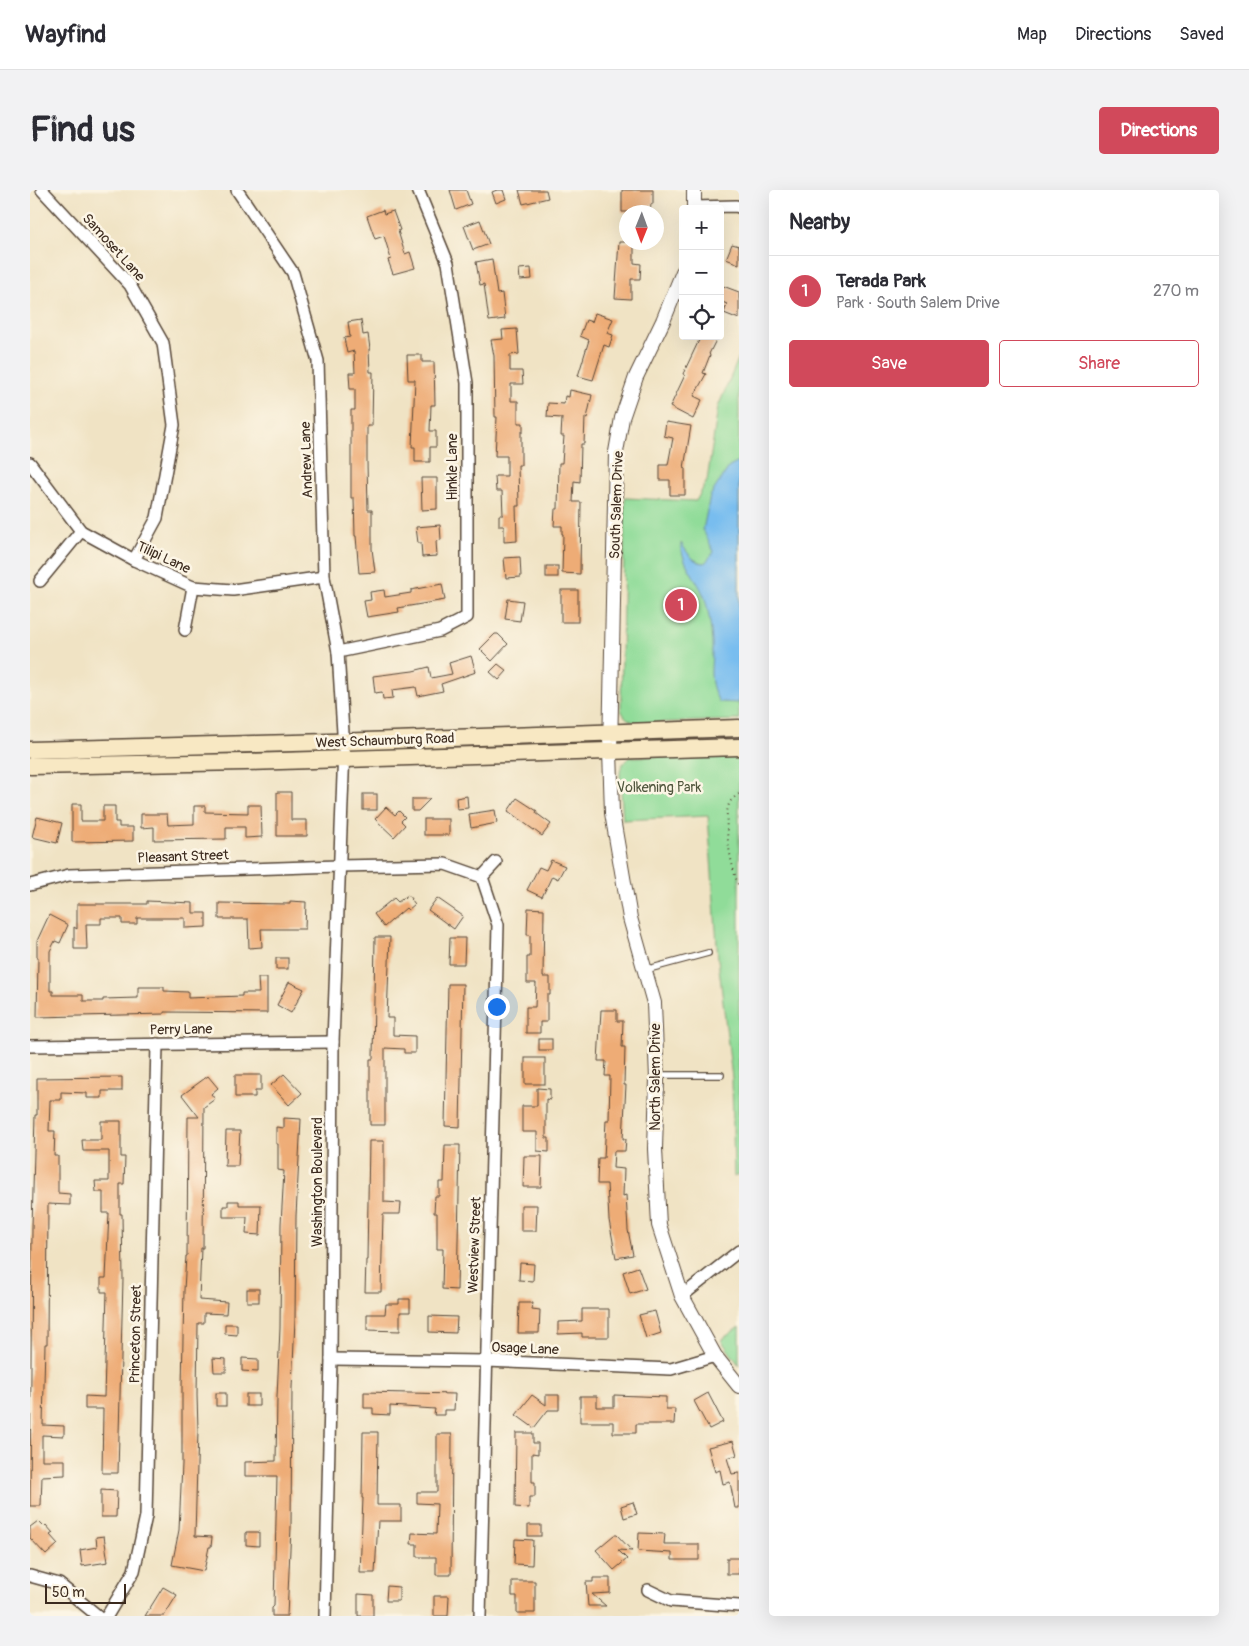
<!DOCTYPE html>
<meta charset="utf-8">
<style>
body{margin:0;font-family:Pangolin,sans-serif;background:#f2f2f3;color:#2b2b33}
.controls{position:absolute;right:15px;top:15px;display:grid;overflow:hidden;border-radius:5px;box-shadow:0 5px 20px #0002}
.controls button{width:45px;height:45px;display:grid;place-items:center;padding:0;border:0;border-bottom:1px solid #e1e1e2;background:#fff;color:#2b2b33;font:25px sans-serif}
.compass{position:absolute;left:589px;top:15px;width:45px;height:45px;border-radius:50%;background:#fff;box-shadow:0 5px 20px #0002;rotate:181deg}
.scale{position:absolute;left:15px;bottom:12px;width:81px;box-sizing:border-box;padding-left:5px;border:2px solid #3b2a1e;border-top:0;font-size:14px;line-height:18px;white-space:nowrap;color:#3b2a1e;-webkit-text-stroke:4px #fcf5e5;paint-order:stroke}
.you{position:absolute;left:466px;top:816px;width:18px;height:18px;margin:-12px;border:4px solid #fff;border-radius:50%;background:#1a73e8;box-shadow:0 0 0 8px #1a73e833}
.badge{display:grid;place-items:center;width:32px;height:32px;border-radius:50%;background:#d1495b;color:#fff;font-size:16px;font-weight:700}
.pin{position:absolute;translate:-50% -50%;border:2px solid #fff;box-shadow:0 1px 5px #0006}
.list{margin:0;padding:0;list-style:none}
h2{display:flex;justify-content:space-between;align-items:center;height:65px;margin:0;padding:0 20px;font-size:21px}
h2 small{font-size:16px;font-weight:400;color:#7c7c81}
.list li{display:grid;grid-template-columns:32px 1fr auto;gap:15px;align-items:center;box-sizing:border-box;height:70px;padding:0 20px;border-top:1px solid #e1e1e2}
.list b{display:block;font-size:19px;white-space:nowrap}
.list p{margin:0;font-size:16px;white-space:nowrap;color:#7c7c81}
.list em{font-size:16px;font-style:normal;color:#7c7c81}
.actions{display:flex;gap:10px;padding:15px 20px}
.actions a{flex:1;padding:11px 0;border:1px solid #d1495b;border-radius:5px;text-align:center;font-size:18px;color:#d1495b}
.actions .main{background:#d1495b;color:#fff}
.icon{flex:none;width:28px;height:28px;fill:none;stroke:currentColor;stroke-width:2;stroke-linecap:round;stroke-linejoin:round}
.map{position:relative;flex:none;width:709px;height:1426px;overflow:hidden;border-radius:5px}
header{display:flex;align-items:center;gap:30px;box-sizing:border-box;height:70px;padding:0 25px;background:#fff;border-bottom:1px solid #e1e1e2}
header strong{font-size:24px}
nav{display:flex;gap:28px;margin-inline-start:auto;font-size:18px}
.intro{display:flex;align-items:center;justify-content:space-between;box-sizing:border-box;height:120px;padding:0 30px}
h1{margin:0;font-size:35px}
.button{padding:12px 22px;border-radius:5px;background:#d1495b;color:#fff;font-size:18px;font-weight:700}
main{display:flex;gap:30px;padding:0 30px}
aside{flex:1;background:#fff;border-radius:5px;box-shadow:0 5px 20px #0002}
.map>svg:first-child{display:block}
.green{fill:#90dc99;stroke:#66835c}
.water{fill:#78bdef;stroke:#5a7486}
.building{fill:#eeac76}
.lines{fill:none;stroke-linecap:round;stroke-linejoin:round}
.service-casing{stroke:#564637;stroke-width:8}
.minor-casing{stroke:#564637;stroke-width:14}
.tertiary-casing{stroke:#564637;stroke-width:16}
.secondary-casing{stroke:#564637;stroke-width:19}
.path{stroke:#564637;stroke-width:2;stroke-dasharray:1 4;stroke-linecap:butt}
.service{stroke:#fff;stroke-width:5.5}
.minor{stroke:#fff;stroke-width:11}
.tertiary{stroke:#fff;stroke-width:14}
.secondary{stroke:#f8e8c3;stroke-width:16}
.labels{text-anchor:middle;stroke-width:5;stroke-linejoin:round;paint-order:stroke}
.street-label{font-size:14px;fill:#3b2a1e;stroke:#fcf5e5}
.park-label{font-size:14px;fill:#50563d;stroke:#fcf5e5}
</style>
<header>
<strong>Wayfind</strong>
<nav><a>Map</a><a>Directions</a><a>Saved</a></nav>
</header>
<div class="intro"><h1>Find us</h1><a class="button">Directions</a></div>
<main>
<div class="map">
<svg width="709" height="1426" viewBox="0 0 709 1426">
<rect width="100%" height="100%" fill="#fcf5e5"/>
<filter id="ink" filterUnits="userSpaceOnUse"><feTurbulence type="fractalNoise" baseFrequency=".02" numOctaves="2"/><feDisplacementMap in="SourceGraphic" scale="10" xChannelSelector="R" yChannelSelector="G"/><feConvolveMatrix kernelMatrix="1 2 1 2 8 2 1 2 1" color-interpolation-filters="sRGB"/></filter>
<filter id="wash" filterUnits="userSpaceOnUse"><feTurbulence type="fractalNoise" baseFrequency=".0096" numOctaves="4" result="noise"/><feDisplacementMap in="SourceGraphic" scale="20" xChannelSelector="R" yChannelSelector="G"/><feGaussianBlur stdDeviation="1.12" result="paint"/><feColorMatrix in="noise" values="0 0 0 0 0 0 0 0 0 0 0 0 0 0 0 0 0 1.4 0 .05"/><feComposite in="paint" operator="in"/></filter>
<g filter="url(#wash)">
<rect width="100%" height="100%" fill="#f0e3c4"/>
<g class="green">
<path d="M709 167V530L608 533C599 531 594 528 591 519L595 308 666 311 677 291 688 217Z"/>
<path d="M709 564V985L704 987 702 888 688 769 678 626 593 630 590 585C590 576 594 571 601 567Z"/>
<path d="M709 1137V1175L691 1150Z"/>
</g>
<path class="water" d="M709 272V513L689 512C676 487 683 477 682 452 681 439 679 422 675 409 669 390 651 374 651 353 657 362 663 373 675 373L684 362 673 340 680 306 699 277Z"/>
<g id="blocks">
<g class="building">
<path d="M420 0H436L441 14 426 20Z"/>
<path d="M467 0H473L476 9 466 13 462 2Z"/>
<path d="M489 0H516L518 8 493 14Z"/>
<path d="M592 0H623V14H621L620 22H592Z"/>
<path d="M353 20 354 24 363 21 370 40 368 41 375 64 380 62 385 78 363 84 358 70 361 69 354 46 345 49 337 26Z"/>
<path d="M450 30 459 54 443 60 434 36Z"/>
<path d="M589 52H604V73L611 74 610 89H601V109L585 108Z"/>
<path d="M702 54 709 56V74L696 69Z"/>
<path d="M462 69 467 104 472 103 475 129 459 131 454 94 450 95 446 72Z"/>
<path d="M501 78 502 89 490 90 489 79Z"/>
<path d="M693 96 709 102V129L694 123 697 114 690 111V103Z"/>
<path d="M565 123 583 129 577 143 583 145 579 157 574 155 563 190 548 186 559 150 550 146 556 130 562 132Z"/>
<path d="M331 130 333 145 338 144 340 159H339L340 182H343L342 236H337V271L338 320H342V359L345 382 329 383 326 346H325L324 308H321V220H325V199H320L319 183H325L324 161 317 163 314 148 320 147 318 132Z"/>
<path d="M487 139 489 164 480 165V181H492L493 194H481V211H488V233H493V242H491V275H488L489 316H486L487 351 474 352V336H469V325H473L472 301H466L465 286H477V266H465L467 227H465L464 166 461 150 473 149 472 140Z"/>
<path d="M671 146H688L679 164 680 165 673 183 676 184 664 206 672 210 663 229 640 217 655 185 653 184Z"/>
<path d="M377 165H392V172H404L405 215H401L400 241H406V257H400V272H385V257H382L385 190H378Z"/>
<path d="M540 200 562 205 557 228 555 227 554 254H551L550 292 544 291 543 312H551L550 384 532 383 533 344H532V336H524L525 319H528L529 273H532L534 246H531L532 228 517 227 518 213 534 214 535 206 539 207Z"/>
<path d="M636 232 661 236 654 278H655V305H640V290H630V275H638L643 248 634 246Z"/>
<path d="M391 288H407V319L392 320Z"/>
<path d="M410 335 411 350 406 351 407 366 392 367 391 353H388L386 337Z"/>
<path d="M490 367 491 387 476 388 474 368Z"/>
<rect x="516" y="376" width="12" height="11"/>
<path d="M412 394 415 410 368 418 369 422 337 427 334 411 341 410 340 402 354 400 355 407 381 403V400Z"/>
<rect x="531" y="400" width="17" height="32"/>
<path d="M478 409 493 411 490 431 475 429Z"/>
<path d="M465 444H468L478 454 462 471 450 459Z"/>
<path d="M441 466 446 482 411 494 413 501 388 506 386 497 362 500 363 508 353 509 352 502 345 503 343 486 383 481 399 477 401 488 422 484 419 473Z"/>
<path d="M468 474 477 481 469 490 460 482Z"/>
<path d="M247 602H261V630H277V646H247Z"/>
<rect x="333" y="604" width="14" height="16"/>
<path d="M437 606 438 618 427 619 426 608Z"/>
<path d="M487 608 507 621 506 623 521 634 512 646 478 621Z"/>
<path d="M382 609H400L388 621H382Z"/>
<path d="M42 614H51V631H73V616H85V632H89V637H103V651L42 652Z"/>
<path d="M218 615H231L232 647 215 648V637H196V649L124 650V637L111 638V624H137L138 635 164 634V616H175V622L218 623Z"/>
<path d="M356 617 365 625 369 621 375 627 371 631 375 635 364 647 345 629Z"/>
<path d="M465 620 467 633 441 638 439 624Z"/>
<path d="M7 627 32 633 27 653 2 647Z"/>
<rect x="394" y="629" width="25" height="16"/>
<path d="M521 670 535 676 528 689 522 686 512 707 497 700 509 677 516 680Z"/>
<path d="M378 705 385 714 378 720 376 718 354 737 344 724 364 708 368 712Z"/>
<path d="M407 708 433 726 424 739 398 720Z"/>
<path d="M117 711 163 713V723H176V737L155 738V728H107V734H92V728H71V734H56L57 759H44V737L47 739V714H117Z"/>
<path d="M260 711 276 712 275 739H231L232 757 219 758 218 729H189V713L260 714Z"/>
<path d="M498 718 514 719 513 787H520V805H517V832H510V843H496V817H505L506 793H497V767H500V745H497Z"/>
<path d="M19 725 38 735 30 753 25 751 20 761V801H23V805H53V811H73V809L108 808V797H134V801L158 802V808L212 806V803H229L228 788H237V823L134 822V824L7 827 8 767H7V751Z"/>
<path d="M345 747H360L357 828H363V845L385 846V863H374V859L355 858V935H340V869H343Z"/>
<path d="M420 748H435L434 774H419Z"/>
<rect x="246" y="768" width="12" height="11"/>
<path d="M259 792 274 799 261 823 247 815Z"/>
<path d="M418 794H433L430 937 415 936Z"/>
<path d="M571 820H587V831H593L592 857H595L594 895H596L593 949H596L595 961H584L583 978 594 979 593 1006 596 1005 598 1040 603 1065 586 1068 579 1030 577 994H567L568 968H574L576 930H579L580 886H575L576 871H568Z"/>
<rect x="509" y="849" width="13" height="11"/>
<rect x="495" y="868" width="20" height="26"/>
<path d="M254 884 272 903 259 915 241 895Z"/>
<path d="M205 885H231V901H225V907H205Z"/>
<path d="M178 886 188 898 181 904 185 909 174 917 173 1058H171L169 1110 197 1112 196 1124 174 1123V1133H168L167 1205 168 1240 165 1346 182 1347 181 1357H179L174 1381 142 1375 149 1340 152 1274V1197L154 1100 156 1066H157L158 927H169L152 905Z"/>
<path d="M92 887V901H72V908H57V903L31 902V910H20L19 941H25L24 966H28V1003L40 1004V1015L18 1014 17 1154H15L13 1235 34 1236V1246L12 1245V1270H35V1285L12 1286 11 1316H0L2 1037 5 925H7V888Z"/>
<path d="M507 898 520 899V910L516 909V948H519V962L507 961V942H492V916H507Z"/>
<path d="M254 928 271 929 266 1026 265 1129 262 1198 261 1337 257 1426H242V1418L244 1416 247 1286H215V1272L246 1271 247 1207 250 1138 251 1034 254 981 248 980V954H246V937L254 938Z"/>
<path d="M71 931H91V967H95L94 994H90V1024H92L93 1089 88 1283H72L73 1219H55V1206L74 1207 77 1102H71V1088H76L79 1023H73V1002H66L65 991H79V961H53L52 950H71Z"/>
<path d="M196 941H210L208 976H195Z"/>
<path d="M339 951H354V1012L371 1013 370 1024H353L351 1102H335L336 1070H337Z"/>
<path d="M415 955H430L427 1100 412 1099 413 1059H407V1023H404L405 1006H409V992H414Z"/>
<path d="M494 966H512L511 997H493Z"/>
<path d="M198 1011H209V1015H231L230 1045 216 1044 217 1027H193V1016H198Z"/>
<path d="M491 1015H507L506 1041H491Z"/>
<path d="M490 1073 504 1074 503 1091 489 1090Z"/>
<path d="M608 1077 616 1099 600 1104 593 1082Z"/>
<rect x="217" y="1099" width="12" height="13"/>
<path d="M369 1109H380V1122H370V1141L337 1140V1124H355L356 1114H369Z"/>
<path d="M489 1113H503L502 1119 510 1120 509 1143H488Z"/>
<path d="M552 1119H579V1147H552V1143L528 1144V1132L552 1131Z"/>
<path d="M625 1121 631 1143 616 1148 609 1125Z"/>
<path d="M399 1126 427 1127 426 1143 399 1142Z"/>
<path d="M195 1134H207V1145L195 1144Z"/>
<path d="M183 1168 196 1169V1182H184Z"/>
<path d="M212 1168 228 1169V1182L212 1181Z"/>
<path d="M334 1202 425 1204 424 1220H414V1225H404L405 1219 360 1216V1225L343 1224V1218H334Z"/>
<rect x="186" y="1203" width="10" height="13"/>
<path d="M678 1203 693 1232 679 1239 664 1211Z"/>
<rect x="216" y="1204" width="13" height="12"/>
<path d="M502 1205 516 1215V1205H529V1220H518L504 1238 486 1225Z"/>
<path d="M584 1205 636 1207V1219H645L644 1234H606V1243H583V1232H550V1206H567V1217H584Z"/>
<path d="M333 1242H348L347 1315H371V1331H348L345 1383H330L333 1308H332Z"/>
<path d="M486 1243H503V1253H508V1264L502 1263V1292H505V1307H499V1318L485 1317Z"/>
<path d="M407 1244H422L421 1385H406V1367H387V1354H381L382 1343 406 1344 407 1314 387 1313V1302H407Z"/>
<path d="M703 1251 707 1265 697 1268 702 1284 709 1283V1318H705L700 1292 693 1294 690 1280 685 1282 678 1257Z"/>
<path d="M71 1300 87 1301 86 1327H71Z"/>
<path d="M603 1312 607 1324 594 1328 591 1316Z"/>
<path d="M8 1331 14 1337 16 1335 23 1343 20 1345 28 1354 16 1365 0 1348V1337Z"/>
<rect x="498" y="1335" width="13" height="11"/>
<path d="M216 1342H229V1356L216 1355Z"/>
<path d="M609 1343 635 1344 634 1354H669V1370H642V1363L608 1361Z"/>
<path d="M584 1345H587L602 1361 588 1360 597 1369 584 1380 566 1360Z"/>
<path d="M74 1346 78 1372 52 1376 50 1360 67 1357 66 1347Z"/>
<path d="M485 1349 503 1350 502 1375 484 1374Z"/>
<rect x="697" y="1368" width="12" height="16"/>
<path d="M563 1388H580V1403L562 1404 576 1416H558L556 1392H563Z"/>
<path d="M482 1391H505V1423H487V1406H482Z"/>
<path d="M357 1396 369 1397V1411H356Z"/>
<path d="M133 1397 147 1405 134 1426H115Z"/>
<path d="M328 1404 343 1405V1426H328Z"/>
<path d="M404 1406H419L418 1426H404Z"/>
</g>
</g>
</g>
<g filter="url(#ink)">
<use href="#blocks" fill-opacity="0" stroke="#564637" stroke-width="1"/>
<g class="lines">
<g class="service-casing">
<g id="service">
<path d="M615 780 678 763"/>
<path d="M628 885H691"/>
</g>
</g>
<g class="minor-casing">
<g id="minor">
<path d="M12 0 100 95 133 153 144 235 127 328 104 370"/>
<path d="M207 0 263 83 288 171 294 387 308 462 314 559 303 852 301 1169 295 1426"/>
<path d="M664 17 706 16 709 17"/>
<path d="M0 273 51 341 104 370 163 397 203 400 294 387"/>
<path d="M10 391 51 341"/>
<path d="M155 440 163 397"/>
<path d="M308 462 410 441 437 427V193L418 73 388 0"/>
<path d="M0 695 39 685 308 676 415 674 452 687"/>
<path d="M0 856 303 852"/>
<path d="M652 1106 709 1061"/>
<path d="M301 1169 456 1171 641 1179 685 1166"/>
<path d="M0 1386 29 1394 68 1426"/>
<path d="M618 1400 641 1411 709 1416"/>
<path d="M77 1426 104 1381 116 1326 127 854"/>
<path d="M450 1426 468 735 452 687 466 672"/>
</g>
</g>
<g class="tertiary-casing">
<g id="tertiary">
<path d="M664 19V0"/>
<path d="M653 82 633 131 606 187 592 228 586 262 580 561 582 623 600 728 624 813 627 889 625 959 629 1035 652 1106 685 1166 709 1196"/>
</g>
</g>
<g class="secondary-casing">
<g id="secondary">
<path d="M0 560 336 551 709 538"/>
<path d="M0 576 215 572 709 557"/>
</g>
</g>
<path class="path" d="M709 604C706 606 702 609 700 612 691 628 702 681 709 697"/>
<use href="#service" class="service"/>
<use href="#minor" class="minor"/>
<use href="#tertiary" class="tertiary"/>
<use href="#secondary" class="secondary"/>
</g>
</g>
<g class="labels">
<g class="street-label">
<text transform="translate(84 57) rotate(48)" y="5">Samoset Lane</text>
<text transform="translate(276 270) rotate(-92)" y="5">Andrew Lane</text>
<text transform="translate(422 277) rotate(-90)" y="5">Hinkle Lane</text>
<text transform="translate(586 315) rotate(-88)" y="5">South Salem Drive</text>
<text transform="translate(134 367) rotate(25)" y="5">Tilipi Lane</text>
<text transform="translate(355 550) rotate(-2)" y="5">West Schaumburg Road</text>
<text transform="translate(153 666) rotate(-2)" y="5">Pleasant Street</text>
<text transform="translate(151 839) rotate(-1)" y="5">Perry Lane</text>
<text transform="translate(625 887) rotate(-90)" y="5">North Salem Drive</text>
<text transform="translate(287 992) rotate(-90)" y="5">Washington Boulevard</text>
<text transform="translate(444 1055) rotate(-88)" y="5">Westview Street</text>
<text transform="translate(105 1144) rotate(-89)" y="5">Princeton Street</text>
<text transform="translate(495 1158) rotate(2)" y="5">Osage Lane</text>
</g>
<g class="park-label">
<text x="629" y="602">Volkening Park</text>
</g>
</g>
</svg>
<div class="controls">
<button>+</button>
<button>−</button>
<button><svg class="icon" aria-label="locate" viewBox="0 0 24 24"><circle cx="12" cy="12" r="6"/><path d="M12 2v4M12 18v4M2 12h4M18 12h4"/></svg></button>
</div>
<svg class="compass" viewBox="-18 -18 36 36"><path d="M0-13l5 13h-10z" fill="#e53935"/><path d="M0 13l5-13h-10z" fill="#7c7c81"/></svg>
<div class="scale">50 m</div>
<div class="you"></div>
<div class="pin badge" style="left:651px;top:415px">1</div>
</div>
<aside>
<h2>Nearby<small></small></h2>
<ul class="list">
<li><span class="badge">1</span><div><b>Terada Park</b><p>Park · South Salem Drive</p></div><em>270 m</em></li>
</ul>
<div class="actions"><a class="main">Save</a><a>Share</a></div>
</aside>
</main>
